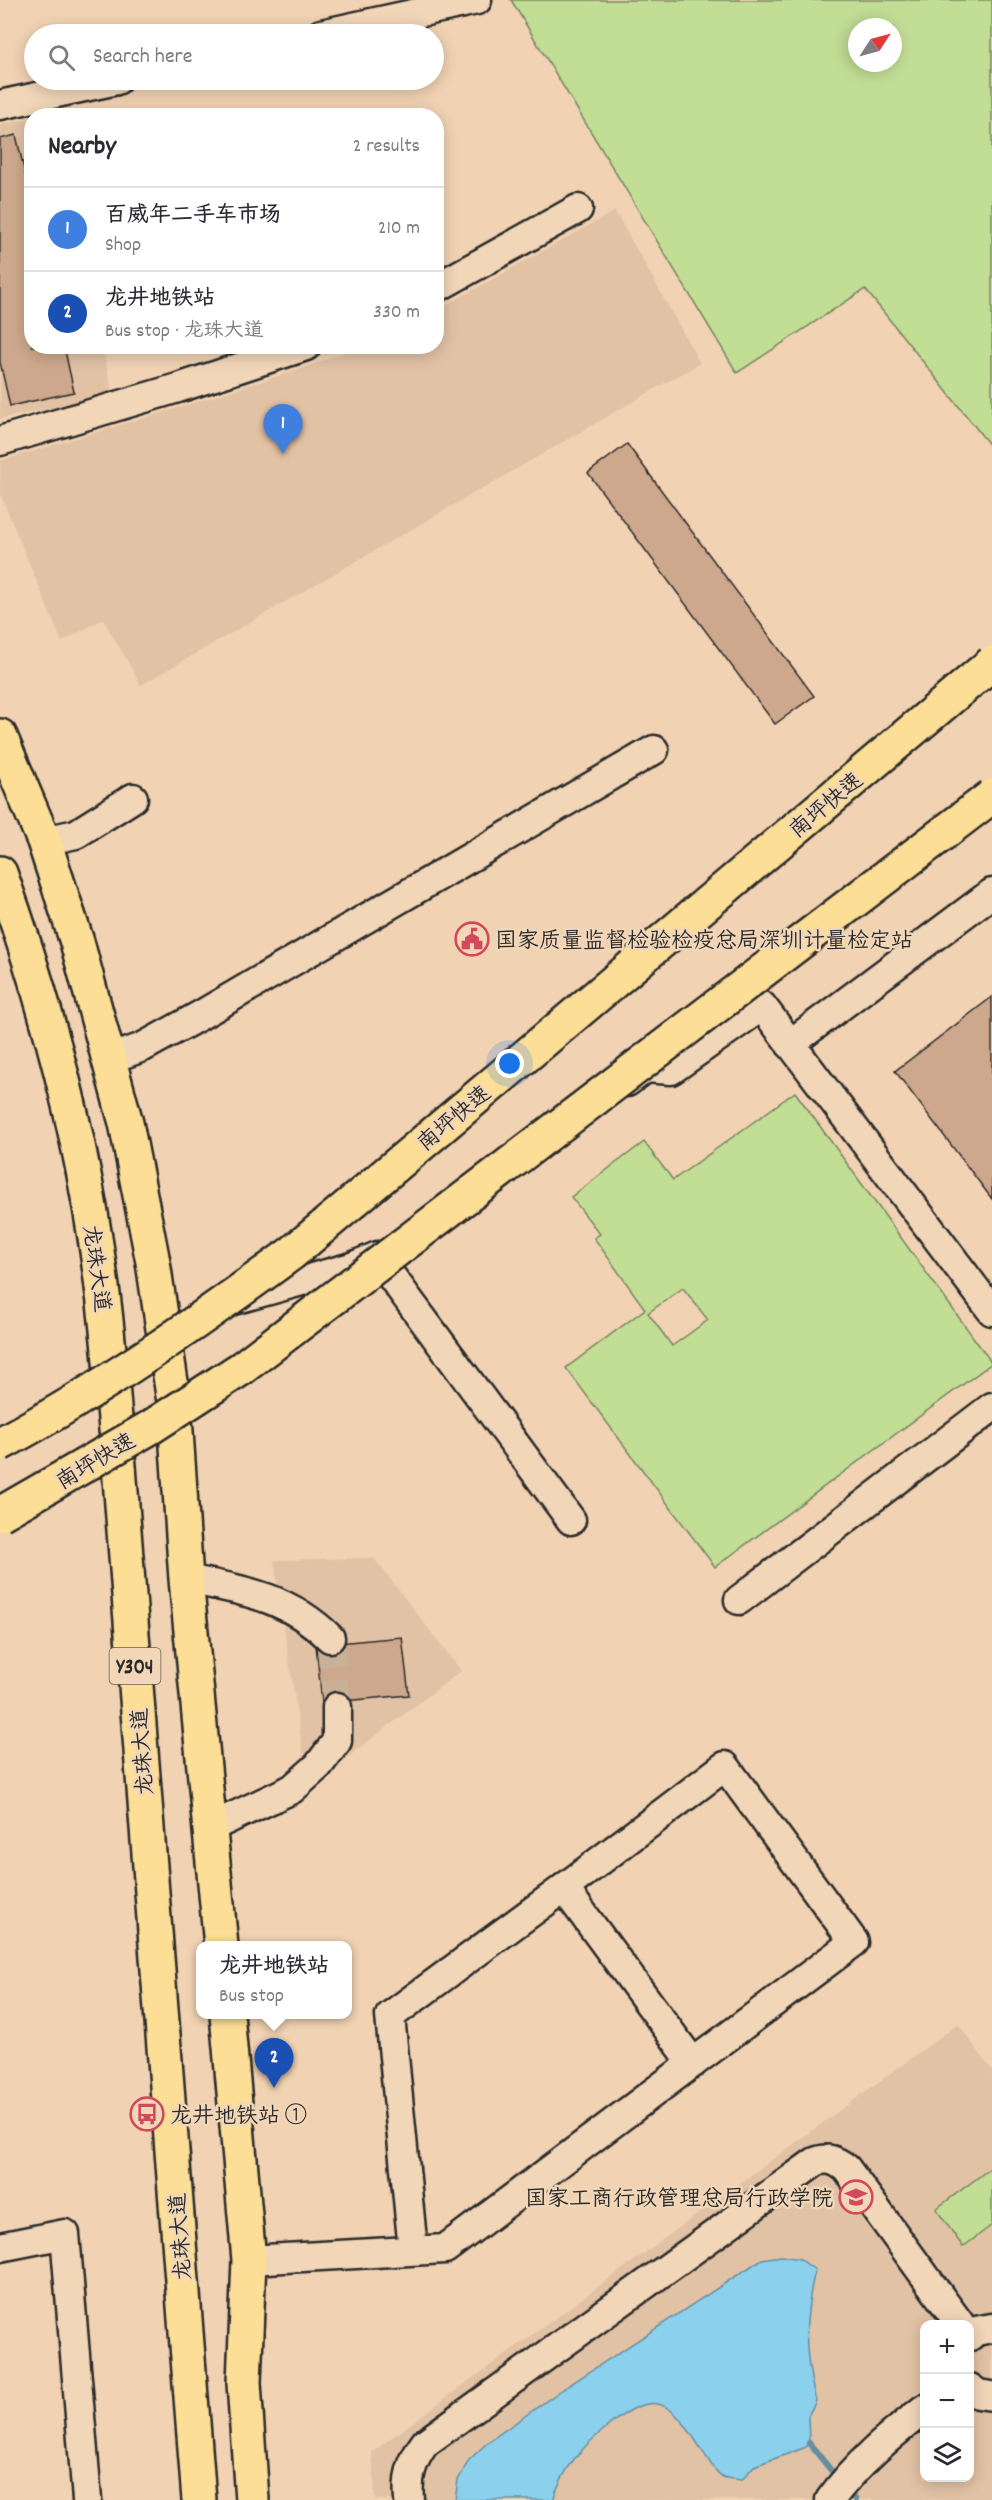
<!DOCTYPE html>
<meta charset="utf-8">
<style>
body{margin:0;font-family:Dekko,"LXGW WenKai TC",sans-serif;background:#f7f7f7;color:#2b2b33}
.controls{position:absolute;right:18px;bottom:18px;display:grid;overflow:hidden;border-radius:12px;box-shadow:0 3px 15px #0003}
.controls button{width:54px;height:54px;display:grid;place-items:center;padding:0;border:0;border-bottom:2px solid #e1e1e2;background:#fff;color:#2b2b33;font:30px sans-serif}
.compass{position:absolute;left:848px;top:18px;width:54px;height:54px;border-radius:50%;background:#fff;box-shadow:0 3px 15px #0003;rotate:54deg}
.you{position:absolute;left:510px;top:1064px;width:21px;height:21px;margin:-15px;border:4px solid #fff;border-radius:50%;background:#1a73e8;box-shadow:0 0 0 9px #1a73e833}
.badge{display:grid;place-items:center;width:39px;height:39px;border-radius:50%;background:#d1495b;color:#fff;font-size:20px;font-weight:700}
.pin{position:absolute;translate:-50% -50px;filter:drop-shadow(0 2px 3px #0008)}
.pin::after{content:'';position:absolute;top:32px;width:21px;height:18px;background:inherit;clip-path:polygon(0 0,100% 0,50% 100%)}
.popup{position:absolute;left:196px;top:1941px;width:156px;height:78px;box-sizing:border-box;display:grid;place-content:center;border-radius:12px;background:#fff;filter:drop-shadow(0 2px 4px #0005);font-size:20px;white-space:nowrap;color:#7c7c81}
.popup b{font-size:22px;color:#2b2b33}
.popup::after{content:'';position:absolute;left:50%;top:100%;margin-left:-12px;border:12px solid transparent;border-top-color:#fff}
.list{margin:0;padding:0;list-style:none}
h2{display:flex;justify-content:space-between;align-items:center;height:78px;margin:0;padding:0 24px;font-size:26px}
h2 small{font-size:20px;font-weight:400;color:#7c7c81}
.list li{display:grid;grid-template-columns:39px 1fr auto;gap:18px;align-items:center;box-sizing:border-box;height:84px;padding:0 24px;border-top:2px solid #e1e1e2}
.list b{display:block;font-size:22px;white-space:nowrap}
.list p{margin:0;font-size:20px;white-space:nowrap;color:#7c7c81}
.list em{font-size:20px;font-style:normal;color:#7c7c81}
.icon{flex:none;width:33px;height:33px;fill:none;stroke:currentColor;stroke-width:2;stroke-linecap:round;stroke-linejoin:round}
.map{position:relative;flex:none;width:992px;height:2500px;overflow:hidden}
.search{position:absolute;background:#fff;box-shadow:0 3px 15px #0003;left:24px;top:24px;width:420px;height:66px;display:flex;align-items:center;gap:15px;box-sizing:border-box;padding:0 21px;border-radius:33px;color:#7c7c81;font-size:22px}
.panel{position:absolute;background:#fff;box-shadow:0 3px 15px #0003;left:24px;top:108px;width:420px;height:246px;border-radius:24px}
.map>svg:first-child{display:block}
.built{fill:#e2c2a5;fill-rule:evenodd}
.green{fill:#c2dd94;stroke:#768460;stroke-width:1.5;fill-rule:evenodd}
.water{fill:#8bd0ed;stroke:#658e9f;stroke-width:1.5}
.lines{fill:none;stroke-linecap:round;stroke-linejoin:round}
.stream{stroke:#658e9f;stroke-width:6}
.building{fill:#cda88c;stroke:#2b2b2b;stroke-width:1.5}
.minor-tunnel{stroke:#c9b198;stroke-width:28;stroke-dasharray:28 14;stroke-linecap:butt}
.minor-casing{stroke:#2b2b2b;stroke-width:33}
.major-casing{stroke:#2b2b2b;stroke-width:38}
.minor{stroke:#f1d6b8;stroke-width:28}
.major{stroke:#fcde96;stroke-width:33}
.highway-bridge-casing{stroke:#2b2b2b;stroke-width:38;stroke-linecap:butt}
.highway-bridge{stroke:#fcde96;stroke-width:33}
.labels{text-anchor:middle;stroke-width:5;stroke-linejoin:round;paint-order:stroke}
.shield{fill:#f1d6b8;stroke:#665e55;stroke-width:1.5}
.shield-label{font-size:21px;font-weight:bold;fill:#2b2b2b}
.street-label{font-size:22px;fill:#2b2b2b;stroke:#f1d6b8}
.poi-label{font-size:22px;fill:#2b2b2b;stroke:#f1d6b8;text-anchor:start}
</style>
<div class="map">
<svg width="992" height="2500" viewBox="0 0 992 2500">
<rect width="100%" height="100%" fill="#f1d2b3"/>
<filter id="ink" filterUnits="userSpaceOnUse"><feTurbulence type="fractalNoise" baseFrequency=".0167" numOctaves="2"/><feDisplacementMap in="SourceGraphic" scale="12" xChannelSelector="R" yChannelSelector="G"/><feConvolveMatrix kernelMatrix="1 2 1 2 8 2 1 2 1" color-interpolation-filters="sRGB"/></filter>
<g filter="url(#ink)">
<g class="built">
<path d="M31 118 32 346 102 347 113 395 0 419V125Z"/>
<path d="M615 211 700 363 141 685 103 619 62 642 0 493V461L184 406 312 365 357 347 436 346 437 310Z"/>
<path d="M374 1558 461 1671 308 1787 274 1560Z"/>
<path d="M958 2024 992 2070V2500H375L372 2452ZM924 2324H970V2478H924Z"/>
</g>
<g class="green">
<path d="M511 0H992V448L865 289 737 373ZM857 27H893V63H857Z"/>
<path d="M795 1092 992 1363 715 1567 566 1368 645 1309 594 1238 600 1234 571 1197 644 1142 673 1180ZM683 1288 708 1320 672 1346 648 1313Z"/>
<path d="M992 2167V2225L963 2247 936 2209Z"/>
</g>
<path class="water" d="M781 2256 800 2259 815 2270C804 2320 803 2350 816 2401L808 2416 809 2443 804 2448 754 2466 742 2480C736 2479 728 2479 723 2477 714 2472 709 2460 703 2452 672 2403 658 2385 607 2427 582 2447 563 2468 553 2500H455L458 2480 469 2460 488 2442 563 2389 762 2259Z"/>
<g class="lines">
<g class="stream">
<path d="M809 2443 838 2479"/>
<path d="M847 2489 856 2500"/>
</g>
</g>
<g class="building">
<path d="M16 135 32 203V346H64L74 392 10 406 0 362V139Z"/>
<path d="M627 444 814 696 775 724 588 473Z"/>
<path d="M992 997V1199L895 1071Z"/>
<path d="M402 1637 409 1695 322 1703 316 1645Z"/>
</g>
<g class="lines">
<path class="minor-tunnel" d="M330 1638 337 1707"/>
<g class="minor-casing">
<g id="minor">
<path d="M321 34 477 0"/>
<path d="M0 105 117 80"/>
<path d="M436 288 578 209"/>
<path d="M0 441 178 388 306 346"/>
<path d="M44 841 76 834 133 798"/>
<path d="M790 1044 992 893"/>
<path d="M109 1059 143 1047 199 1016 654 750"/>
<path d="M627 1082 646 1068 671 1070 762 1006 992 1311"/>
<path d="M377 1257 571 1520"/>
<path d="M233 1300 352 1267 378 1256"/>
<path d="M186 1579C242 1590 287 1596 330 1638"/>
<path d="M739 1600 992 1407"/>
<path d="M209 1828 292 1789 318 1766 337 1741V1707"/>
<path d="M0 2247 65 2234 87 2500"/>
<path d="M413 2250 390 2016 564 1888 693 2063"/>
<path d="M249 2260 445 2249 854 1942 725 1766 564 1888"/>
<path d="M970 2336 976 2331 992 2328"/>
<path d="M970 2388 978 2394 992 2396"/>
<path d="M409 2500C407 2477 411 2462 425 2443L815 2162C828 2157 835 2160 846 2168L960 2324"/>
<path d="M830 2500C857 2463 889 2437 924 2409"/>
</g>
</g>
<g class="major-casing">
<g id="major">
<path d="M0 736 44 841 77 942 126 1123 153 1262 174 1402 186 1579 221 1946"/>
<path d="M0 873C48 1007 84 1145 102 1287 109 1338 112 1389 117 1440L199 2500"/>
<path d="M227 2014 249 2260 244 2383 252 2500"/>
</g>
</g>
<use href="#minor" class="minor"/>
<use href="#major" class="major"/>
<g class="highway-bridge-casing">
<g id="highway-bridge">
<path d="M0 1444C103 1389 198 1322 292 1253L992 663"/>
<path d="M0 1514 151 1427 242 1368 992 796"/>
</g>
</g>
<use href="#highway-bridge" class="highway-bridge"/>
</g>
</g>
<defs>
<g id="civic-ring" transform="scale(1.725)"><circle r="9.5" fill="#f1d6b8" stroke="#d1495b" stroke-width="1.5"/><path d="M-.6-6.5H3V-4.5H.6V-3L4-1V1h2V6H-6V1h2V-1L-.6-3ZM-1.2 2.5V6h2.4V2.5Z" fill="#d1495b"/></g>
<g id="bus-ring" transform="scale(1.725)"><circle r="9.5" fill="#f1d6b8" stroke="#d1495b" stroke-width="1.5"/><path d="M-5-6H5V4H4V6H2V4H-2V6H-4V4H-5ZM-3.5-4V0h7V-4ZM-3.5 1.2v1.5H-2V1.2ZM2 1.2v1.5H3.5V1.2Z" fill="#d1495b"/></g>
<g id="university-ring" transform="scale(1.725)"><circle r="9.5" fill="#f1d6b8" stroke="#d1495b" stroke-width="1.5"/><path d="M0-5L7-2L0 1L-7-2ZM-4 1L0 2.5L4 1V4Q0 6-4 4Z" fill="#d1495b"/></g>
</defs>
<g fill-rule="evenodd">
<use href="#civic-ring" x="472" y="939"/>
<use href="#bus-ring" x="147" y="2114"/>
<use href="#university-ring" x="856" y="2197"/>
</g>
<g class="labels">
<rect class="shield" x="109.5" y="1648" width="51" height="36" rx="4.5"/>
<g class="shield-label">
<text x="135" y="1673">Y304</text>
</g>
<g class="street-label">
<text transform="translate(825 804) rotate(-40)" y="8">南坪快速</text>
<text transform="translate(453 1117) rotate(-40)" y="8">南坪快速</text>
<text transform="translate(98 1268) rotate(82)" y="8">龙珠大道</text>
<text transform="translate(95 1460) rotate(-31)" y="8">南坪快速</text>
<text transform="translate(141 1752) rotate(-94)" y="8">龙珠大道</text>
<text transform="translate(179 2237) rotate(-94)" y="8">龙珠大道</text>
</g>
<g class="poi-label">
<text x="495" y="947">国家质量监督检验检疫总局深圳计量检定站</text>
<text x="170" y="2122">龙井地铁站 ①</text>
<text x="833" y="2205" text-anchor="end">国家工商行政管理总局行政学院</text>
</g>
</g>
</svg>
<div class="controls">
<button>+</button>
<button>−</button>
<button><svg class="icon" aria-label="layers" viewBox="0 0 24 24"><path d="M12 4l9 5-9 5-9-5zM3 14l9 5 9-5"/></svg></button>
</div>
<svg class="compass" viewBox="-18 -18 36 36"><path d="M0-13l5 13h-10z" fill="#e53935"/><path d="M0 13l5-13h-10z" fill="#7c7c81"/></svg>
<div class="you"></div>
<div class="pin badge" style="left:283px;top:454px;background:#3f7fe0">1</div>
<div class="pin badge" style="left:274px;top:2088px;background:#1a4fb4">2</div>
<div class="popup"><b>龙井地铁站</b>Bus stop</div>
<div class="search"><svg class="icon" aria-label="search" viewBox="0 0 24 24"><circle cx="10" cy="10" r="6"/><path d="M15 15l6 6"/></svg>Search here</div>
<section class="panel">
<h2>Nearby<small>2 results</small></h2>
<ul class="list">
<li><span class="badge" style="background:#3f7fe0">1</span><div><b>百威年二手车市场</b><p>Shop</p></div><em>210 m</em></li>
<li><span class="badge" style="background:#1a4fb4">2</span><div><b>龙井地铁站</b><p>Bus stop · 龙珠大道</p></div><em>330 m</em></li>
</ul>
</section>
</div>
